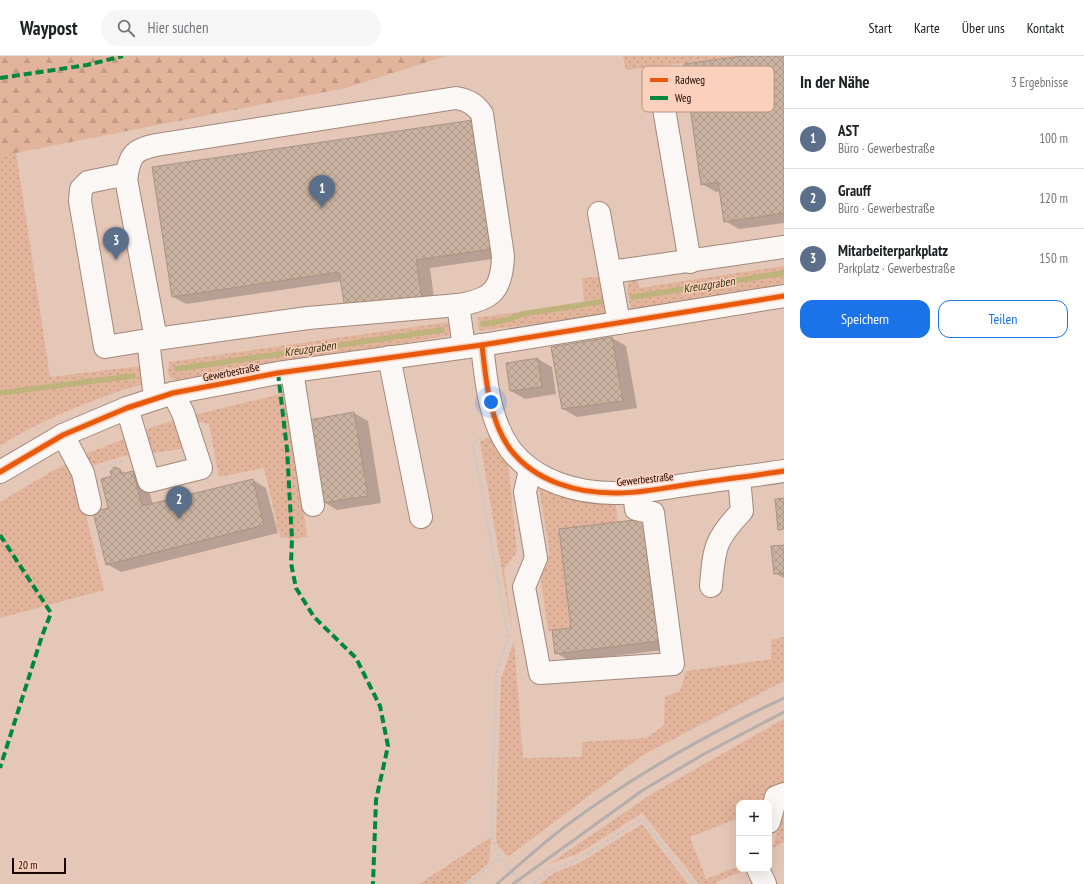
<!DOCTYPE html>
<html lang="de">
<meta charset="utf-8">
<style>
body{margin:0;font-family:"PT Sans Narrow",sans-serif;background:#f6f6f6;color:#202124}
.controls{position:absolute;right:12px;bottom:12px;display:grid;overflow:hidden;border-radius:8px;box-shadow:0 4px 16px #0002}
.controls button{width:36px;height:36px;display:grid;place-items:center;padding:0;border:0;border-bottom:1px solid #e0e0e0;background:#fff;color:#202124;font:20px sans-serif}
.scale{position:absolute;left:12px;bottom:10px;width:54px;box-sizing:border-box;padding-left:4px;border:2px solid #1a0500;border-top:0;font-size:11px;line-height:14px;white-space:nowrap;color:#1a0500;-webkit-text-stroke:3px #fbd1bd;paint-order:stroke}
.you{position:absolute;left:491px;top:346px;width:14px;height:14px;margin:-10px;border:3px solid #fff;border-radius:50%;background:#1a73e8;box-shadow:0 0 0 6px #1a73e833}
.badge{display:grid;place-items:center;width:26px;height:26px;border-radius:50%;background:#1a73e8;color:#fff;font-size:13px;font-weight:700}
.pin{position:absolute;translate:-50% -33px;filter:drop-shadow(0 1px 2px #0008)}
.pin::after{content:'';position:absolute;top:21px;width:14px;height:12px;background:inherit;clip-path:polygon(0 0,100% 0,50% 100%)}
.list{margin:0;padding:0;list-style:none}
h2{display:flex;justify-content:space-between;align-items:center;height:52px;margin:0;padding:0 16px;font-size:17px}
h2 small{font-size:13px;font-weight:400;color:#757577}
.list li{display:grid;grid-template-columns:26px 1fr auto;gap:12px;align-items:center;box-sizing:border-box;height:60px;padding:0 16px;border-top:1px solid #e0e0e0}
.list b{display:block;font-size:15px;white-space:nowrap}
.list p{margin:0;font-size:13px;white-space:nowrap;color:#757577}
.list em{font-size:13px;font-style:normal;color:#757577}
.actions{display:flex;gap:8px;padding:12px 16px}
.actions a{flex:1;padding:9px 0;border:1px solid #1a73e8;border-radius:12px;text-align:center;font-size:14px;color:#1a73e8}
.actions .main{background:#1a73e8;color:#fff}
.icon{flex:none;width:22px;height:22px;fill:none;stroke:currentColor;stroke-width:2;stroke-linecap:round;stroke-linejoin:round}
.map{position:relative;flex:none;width:784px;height:828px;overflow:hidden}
header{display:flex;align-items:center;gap:24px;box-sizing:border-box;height:56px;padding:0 20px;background:#fff;border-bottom:1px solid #e0e0e0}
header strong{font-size:19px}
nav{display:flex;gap:22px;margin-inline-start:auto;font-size:14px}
.search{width:280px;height:36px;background:#f6f6f6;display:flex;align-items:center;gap:10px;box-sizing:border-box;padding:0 14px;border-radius:22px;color:#757577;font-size:15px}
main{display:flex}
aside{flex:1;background:#fff}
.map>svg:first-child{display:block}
.grass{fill:url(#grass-dots)}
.forest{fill:url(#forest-firs)}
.shadow{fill:#0003}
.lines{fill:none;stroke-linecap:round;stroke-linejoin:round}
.stream{stroke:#beb37a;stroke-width:5.5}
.building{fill:url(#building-cross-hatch);stroke:#a99382}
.minor-casing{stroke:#a1887c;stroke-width:24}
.path{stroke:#cfc6c1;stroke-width:2.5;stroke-dasharray:4 2;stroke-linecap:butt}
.minor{stroke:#fbf7f4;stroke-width:22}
.rail{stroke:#b5aeab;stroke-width:3}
.quiet{stroke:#00873e;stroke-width:4;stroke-dasharray:8 4;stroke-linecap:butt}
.cycleway-casing{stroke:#fbd1bd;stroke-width:8}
.cycleway{stroke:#e8590c;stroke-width:5}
.labels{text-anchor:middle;stroke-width:3;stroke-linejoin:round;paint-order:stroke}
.street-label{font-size:11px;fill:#1a0500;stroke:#fbd1bd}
.water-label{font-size:12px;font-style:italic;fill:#353513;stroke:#fbd1bd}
.key{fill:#fbd1bd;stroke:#b89484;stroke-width:1}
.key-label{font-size:11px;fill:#1a0500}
</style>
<header>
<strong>Waypost</strong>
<div class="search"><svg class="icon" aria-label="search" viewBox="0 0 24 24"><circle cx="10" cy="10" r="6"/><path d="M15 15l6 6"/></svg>Hier suchen</div>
<nav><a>Start</a><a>Karte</a><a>Über uns</a><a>Kontakt</a></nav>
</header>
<main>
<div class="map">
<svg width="784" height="828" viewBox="0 0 784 828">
<defs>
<pattern id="grass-dots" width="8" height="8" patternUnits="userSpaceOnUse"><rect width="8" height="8" fill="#e3b49c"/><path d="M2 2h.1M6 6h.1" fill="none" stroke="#c29985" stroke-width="1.8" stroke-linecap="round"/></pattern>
<pattern id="forest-firs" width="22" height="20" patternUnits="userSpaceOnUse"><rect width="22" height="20" fill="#e3b49c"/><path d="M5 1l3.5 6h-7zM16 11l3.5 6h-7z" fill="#c29985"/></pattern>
<pattern id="building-cross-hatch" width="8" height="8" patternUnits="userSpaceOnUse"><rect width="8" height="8" fill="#cab2a0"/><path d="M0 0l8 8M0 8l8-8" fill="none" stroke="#ad9888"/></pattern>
</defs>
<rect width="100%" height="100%" fill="#e5c7b8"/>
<g class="grass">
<path d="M623 0H743L626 14Z"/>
<path d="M16 96 50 321 141 310 143 328C100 340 38 365 0 390V100Z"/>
<path d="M784 210V230L631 253C629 241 621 225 637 221L639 232Z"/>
<path d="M595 221 601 223 604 226 606 259 479 275 478 261 522 256V258L584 248 582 222Z"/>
<path d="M449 266 452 279 180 325 172 323 168 318 169 306Z"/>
<path d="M289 336 307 481 292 483 280 481 264 412 219 421 209 368 196 365 194 359Z"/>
<path d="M177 363 185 392 149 398 144 374Z"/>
<path d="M491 380 508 404 517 496 504 513 514 586 523 702 582 701V686L647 682 664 669 665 641 680 635 686 615 771 603V584L784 581V625L643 699 508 801 498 790 496 781 501 623 514 585 480 386Z"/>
<path d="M129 381 134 397 87 411 83 399Z"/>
<path d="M72 405 76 418 104 534 0 562V446L49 417Z"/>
<path d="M538 426 615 444 618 466 559 474 571 572 548 575 540 517 550 498Z"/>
<path d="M784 663V728L763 747H739V762L690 781 706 823 739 810V813H747L717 826V828H699L642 757 578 798 549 808 653 737Z"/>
<path d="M784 751V786L773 792Z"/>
<path d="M642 768 688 828H539L554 817 581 806Z"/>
<path d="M491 781 489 807 464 828H419Z"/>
</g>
<path class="forest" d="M0 0H446L346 32 0 100Z"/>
<g class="shadow">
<path d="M750 0H784V167L739 173 725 165 721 135 716 136 702 128Z"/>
<path d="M486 73 506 201 430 212 435 249 342 225 186 248 172 240Z"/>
<path d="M612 282 626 290 637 352 577 361 563 353Z"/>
<path d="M538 303 552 311 556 338 525 343 511 335Z"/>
<path d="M354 357 368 365 381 447 337 454 324 446Z"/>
<path d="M116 412 126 418 133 416 146 424 153 449 253 424 266 432 278 477 121 516 107 508 110 453 113 421Z"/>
<path d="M560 474 672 593 570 605 556 597 572 573Z"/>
<path d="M784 490V522L775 517Z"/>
</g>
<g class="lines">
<g class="stream">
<path d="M633 241 784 217"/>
<path d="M483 268 507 264 522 258 600 246"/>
<path d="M177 313 442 274"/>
<path d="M0 337 133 320"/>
</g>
</g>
<g class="building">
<path d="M743 0H784V157L724 166 718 126 701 129 684 8Z"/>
<path d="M473 64 492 193 416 204 422 241 345 253 339 216 172 241 152 111Z"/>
<path d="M612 281 623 345 562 353 551 291Z"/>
<path d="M538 302 542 331 510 335 506 307Z"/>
<path d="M354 356 368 440 323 447 309 364Z"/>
<path d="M114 411 120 413 121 418 133 415 142 450 253 423 264 469 106 509 93 456 108 452 101 423 112 420 110 416Z"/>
<path d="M784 442V473L778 474 775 443Z"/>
<path d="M643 463 659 585 555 598 552 574 571 572 559 473Z"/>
<path d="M784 489V517L774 518 771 490Z"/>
</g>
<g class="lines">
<g class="minor-casing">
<g id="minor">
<path d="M662 41 690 206"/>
<path d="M127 118 88 126 81 133 80 145 105 291 148 284"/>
<path d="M599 157 619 267"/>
<path d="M611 216 784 191"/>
<path d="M458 249 464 291"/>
<path d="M482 289C486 324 489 364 510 393 535 426 579 438 619 437 640 437 663 432 685 429 718 424 751 420 784 415"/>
<path d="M389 301 421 461"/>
<path d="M292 315 313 449"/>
<path d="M155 342 148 284 156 283 308 262 458 249C491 244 502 235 503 200L482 58C475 48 468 44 456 42L156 89C132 94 130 100 126 123L156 283"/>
<path d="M127 352 149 425 201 412 183 357 173 337"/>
<path d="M63 379 83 417 90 448"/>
<path d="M530 414 525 436 536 502 524 531 540 617 673 608 653 457 636 453 634 436"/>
<path d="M0 416 63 379 127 352 173 337 278 317 482 289 784 240"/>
<path d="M711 530C714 492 715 483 742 455L739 421"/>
<path d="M769 766 776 741 784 738"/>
<path d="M758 813 765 828"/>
</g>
</g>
<g class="path">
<path d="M481 381 473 388 508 580 496 620 491 781 500 801 522 828"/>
<path d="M102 412 124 405"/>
<path d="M468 828 500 801"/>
<path d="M534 828 550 815 580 802 642 763 694 828"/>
</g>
<use href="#minor" class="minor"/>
<g class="rail">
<path d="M497 828C520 808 543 787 567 769 632 721 711 676 784 642"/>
<path d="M513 828 643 734 704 698 784 656"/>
</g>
<g class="quiet">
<path d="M0 22 87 9 123 0"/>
<path d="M278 317 287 393 292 483 291 507 296 532 314 561 356 602 380 650 388 690 376 744 373 828"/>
<path d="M0 479 51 557 42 580 0 712"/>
</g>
<g class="cycleway-casing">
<g id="cycleway">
<path d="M482 289C486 324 489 364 510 393 535 426 579 438 619 437 640 437 663 432 685 429 718 424 751 420 784 415"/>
<path d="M0 416 63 379 127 352 173 337 278 317 482 289 784 240"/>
</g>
</g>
<use href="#cycleway" class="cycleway"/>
</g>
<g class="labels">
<g class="street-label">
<text transform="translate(231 316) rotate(-11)" y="4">Gewerbestraße</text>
<text transform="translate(645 423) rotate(-6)" y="4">Gewerbestraße</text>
</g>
<g class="water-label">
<text transform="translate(709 229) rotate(-9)" y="4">Kreuzgraben</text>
<text transform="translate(310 293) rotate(-8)" y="4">Kreuzgraben</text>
</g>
</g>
<rect x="642" y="10" width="132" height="46" rx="6" class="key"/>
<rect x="650" y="22" width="18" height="4" fill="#e8590c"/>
<rect x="650" y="40" width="18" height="4" fill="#00873e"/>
<g class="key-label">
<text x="675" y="28">Radweg</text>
<text x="675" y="46">Weg</text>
</g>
</svg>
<div class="controls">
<button>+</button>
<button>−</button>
</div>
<div class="scale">20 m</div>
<div class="you"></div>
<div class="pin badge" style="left:322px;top:152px;background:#5c6f8a">1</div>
<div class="pin badge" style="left:179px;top:463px;background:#5c6f8a">2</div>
<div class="pin badge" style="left:116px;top:204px;background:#5c6f8a">3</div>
</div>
<aside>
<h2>In der Nähe<small>3 Ergebnisse</small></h2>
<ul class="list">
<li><span class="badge" style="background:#5c6f8a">1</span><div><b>AST</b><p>Büro · Gewerbestraße</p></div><em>100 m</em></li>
<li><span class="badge" style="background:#5c6f8a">2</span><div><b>Grauff</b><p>Büro · Gewerbestraße</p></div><em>120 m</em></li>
<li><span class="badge" style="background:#5c6f8a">3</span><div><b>Mitarbeiterparkplatz</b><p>Parkplatz · Gewerbestraße</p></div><em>150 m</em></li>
</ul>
<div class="actions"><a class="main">Speichern</a><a>Teilen</a></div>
</aside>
</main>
